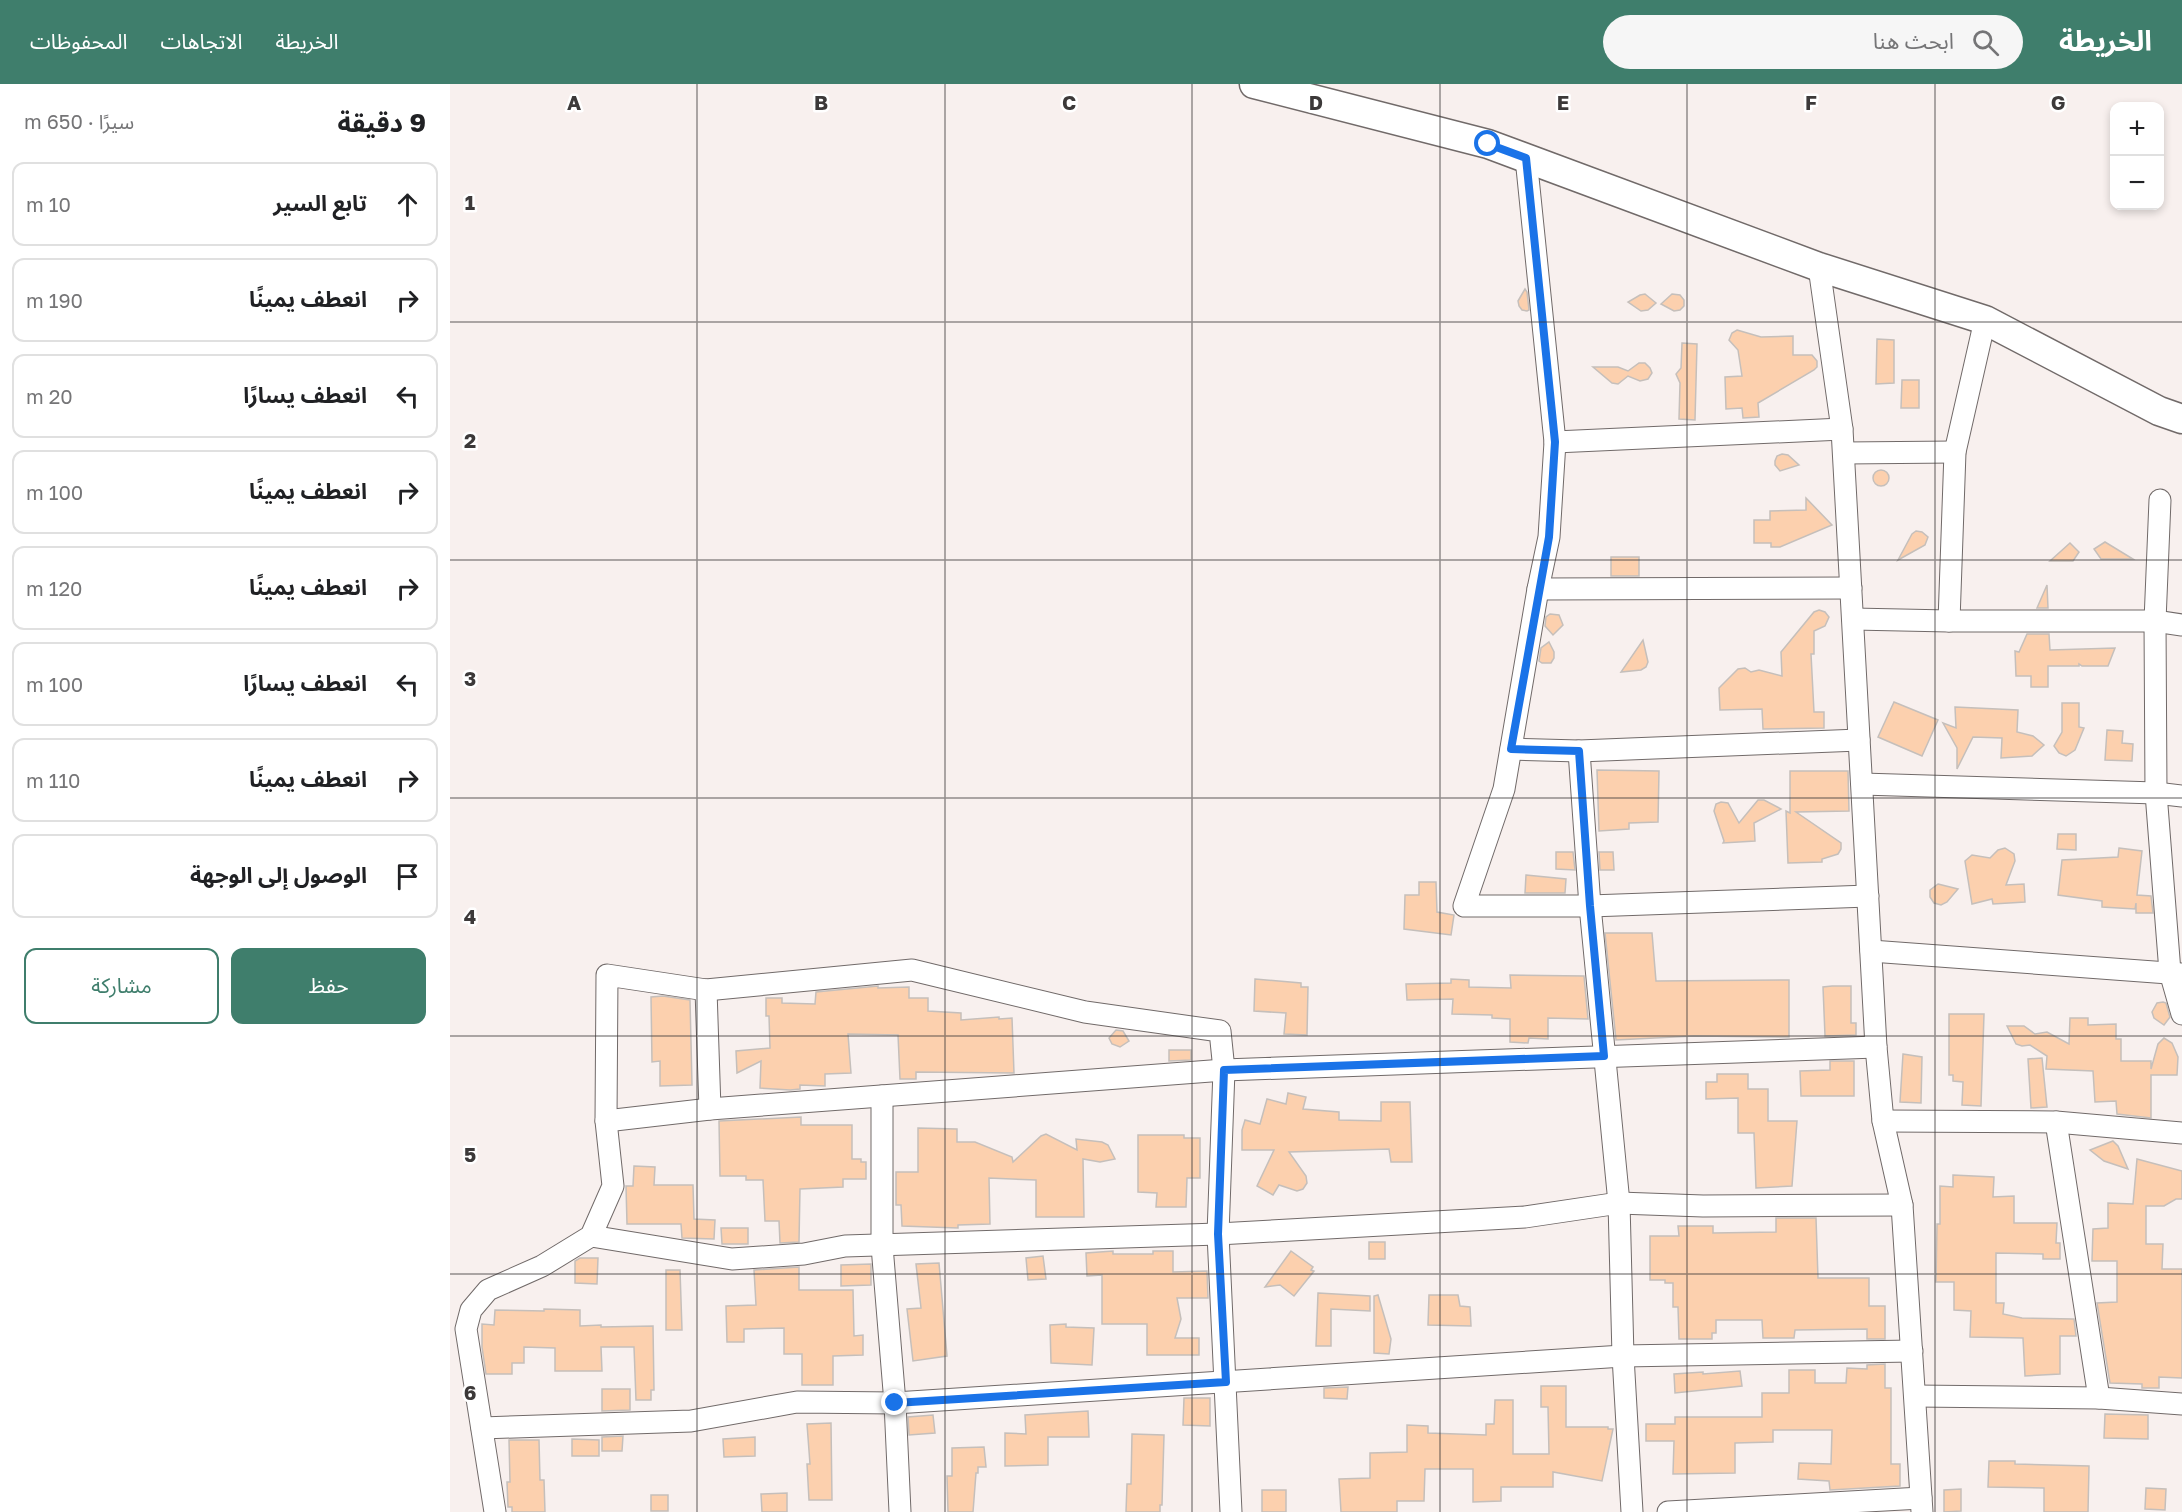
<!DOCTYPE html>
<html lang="ar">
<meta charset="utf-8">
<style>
body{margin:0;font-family:"Golos Text","Noto Sans Arabic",sans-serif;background:#f6f6f6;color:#202124;direction:rtl}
.controls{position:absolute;right:18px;top:18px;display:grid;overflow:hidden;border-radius:12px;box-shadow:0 3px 9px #0003}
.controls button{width:54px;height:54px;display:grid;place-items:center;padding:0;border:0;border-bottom:2px solid #e0e0e0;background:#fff;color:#202124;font:30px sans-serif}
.stop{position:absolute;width:18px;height:18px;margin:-14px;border:4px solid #1a73e8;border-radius:50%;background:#fff}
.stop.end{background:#1a73e8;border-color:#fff;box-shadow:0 2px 6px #0008}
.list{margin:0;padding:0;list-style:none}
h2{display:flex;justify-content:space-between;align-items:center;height:78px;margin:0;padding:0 24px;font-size:26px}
h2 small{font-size:20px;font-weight:400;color:#757577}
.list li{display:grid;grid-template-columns:39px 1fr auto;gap:18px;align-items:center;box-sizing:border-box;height:84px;margin:0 12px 12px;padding:0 12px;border:2px solid #e0e0e0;border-radius:12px}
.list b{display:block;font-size:22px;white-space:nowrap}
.list em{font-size:20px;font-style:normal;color:#757577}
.actions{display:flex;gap:12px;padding:18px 24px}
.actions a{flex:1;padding:14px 0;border:2px solid #3f7e6c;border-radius:12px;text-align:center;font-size:21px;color:#3f7e6c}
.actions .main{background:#3f7e6c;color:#fff}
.icon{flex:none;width:33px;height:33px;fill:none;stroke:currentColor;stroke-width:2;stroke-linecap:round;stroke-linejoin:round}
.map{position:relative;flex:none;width:1732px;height:1428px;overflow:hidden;direction:ltr}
header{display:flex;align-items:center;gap:36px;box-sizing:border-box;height:84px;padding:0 30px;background:#3f7e6c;color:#fff}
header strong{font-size:28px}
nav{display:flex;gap:33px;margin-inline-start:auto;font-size:21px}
.search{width:420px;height:54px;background:#f6f6f6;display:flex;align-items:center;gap:15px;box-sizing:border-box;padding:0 21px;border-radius:33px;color:#757577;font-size:22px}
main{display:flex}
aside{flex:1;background:#fff}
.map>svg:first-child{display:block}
.building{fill:#fcd0ae;stroke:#c5bfbb;stroke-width:1.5}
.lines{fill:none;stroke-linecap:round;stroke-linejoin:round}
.street-casing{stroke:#716a69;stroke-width:23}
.secondary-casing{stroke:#716a69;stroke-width:31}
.street{stroke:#fff;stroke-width:21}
.secondary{stroke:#fff;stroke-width:28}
.route{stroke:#1a73e8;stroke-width:8}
.grid{fill:none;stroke:#3c3939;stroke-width:1.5;stroke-opacity:0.55}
.grid-label{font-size:20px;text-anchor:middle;font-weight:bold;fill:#3c3939;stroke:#fff;stroke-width:5;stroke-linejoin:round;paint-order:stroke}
</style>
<header>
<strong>الخريطة</strong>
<div class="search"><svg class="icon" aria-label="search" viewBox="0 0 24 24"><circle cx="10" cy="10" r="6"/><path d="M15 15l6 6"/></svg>ابحث هنا</div>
<nav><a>الخريطة</a><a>الاتجاهات</a><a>المحفوظات</a></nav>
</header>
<main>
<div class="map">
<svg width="1732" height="1428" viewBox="0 0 1732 1428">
<rect width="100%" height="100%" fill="#f8f0ee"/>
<g class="building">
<path d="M1075 205 1077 208 1079 226 1077 227 1072 226 1069 222 1068 217Z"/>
<path d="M1195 210 1206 219 1198 226 1191 227 1178 218 1190 211Z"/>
<path d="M1222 210 1230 211 1234 216V222L1230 226 1224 227 1211 220Z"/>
<path d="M1287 246 1311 253 1343 252V271H1362L1367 277V283L1364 286 1308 319 1309 333 1293 334 1292 324 1276 325 1275 293 1292 292 1288 266 1279 256 1282 249Z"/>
<path d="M1427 255 1444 256V299L1426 300Z"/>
<path d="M1232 259 1247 260 1245 336 1229 335 1230 299 1226 290 1231 284Z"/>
<path d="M1189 279H1195L1200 284 1202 289 1198 295 1190 297 1178 292 1168 300 1162 299 1143 283H1168L1178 287Z"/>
<path d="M1452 296H1469V324H1451Z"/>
<path d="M1332 370 1338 371 1349 381 1330 387 1325 381V377L1327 372Z"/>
<circle cx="1431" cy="394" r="8"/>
<path d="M1356 414 1382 441 1330 463H1321V459H1304V436H1320V427L1356 426Z"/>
<path d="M1466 447 1472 448 1478 453 1475 461 1448 476 1462 450Z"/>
<path d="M1655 458 1683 475H1651L1644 465Z"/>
<path d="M1620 459 1629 468 1623 477H1600Z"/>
<rect x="1161" y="473" width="28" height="19"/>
<path d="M1597 501 1598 524H1587Z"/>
<path d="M1369 526 1375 528 1379 533 1375 542 1364 547V570H1361L1364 628H1374V644L1313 645 1312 625 1270 626 1269 604 1288 585 1295 584 1301 588 1309 586 1332 592 1331 568 1364 528Z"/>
<path d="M1100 530 1109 531 1113 541 1103 551 1095 542 1096 533Z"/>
<path d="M1577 550H1599L1600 566 1665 564 1658 582H1632L1629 580V582H1598V603H1581V592H1566L1565 567 1569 568Z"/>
<path d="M1193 556 1198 578 1196 583 1191 586 1171 588Z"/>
<path d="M1099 558 1104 568V574L1101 579H1092L1089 577 1091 564Z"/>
<path d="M1444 618 1488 636 1472 672 1428 653Z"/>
<path d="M1612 619H1629V643L1634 644 1625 666 1616 672 1609 669 1604 662 1612 648Z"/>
<path d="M1505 623 1568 626 1567 648 1583 652 1594 661 1582 672 1551 674 1552 654 1523 653 1507 685V664L1493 639 1506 644Z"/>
<path d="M1657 646 1673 647 1672 659 1683 660 1682 677 1655 676Z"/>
<path d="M1147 686 1209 687 1208 738 1179 739V745L1149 747Z"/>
<path d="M1340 687H1398L1399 727 1346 728 1391 759V765L1388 770 1372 775V778L1338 779 1336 727 1340 729Z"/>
<path d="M1308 716H1314L1331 725 1304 739 1305 757 1273 759 1274 757 1264 727 1266 720 1271 718 1278 719 1289 739Z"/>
<path d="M1608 750H1626V766L1607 765Z"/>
<path d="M1555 764 1564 770 1565 777 1556 801 1574 800 1575 818 1543 820 1542 815 1522 820 1515 777 1522 771 1540 774 1548 766Z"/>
<path d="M1669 764 1692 767 1687 811 1701 812 1703 829H1686V819L1685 825 1652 823V817L1608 811 1612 776 1668 773Z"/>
<path d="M1106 768H1123L1125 786 1106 785Z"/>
<path d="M1149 768H1163L1164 786H1150Z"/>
<path d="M1076 791 1116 795 1115 809H1075Z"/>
<path d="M969 798H986L987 828 1004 831 1001 851 954 845 955 811H969Z"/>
<path d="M1488 800 1508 805 1497 818 1491 821 1484 819 1480 813V806Z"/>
<path d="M1155 849H1202L1206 897 1339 896V953L1244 952 1166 956Z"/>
<path d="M1060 891 1134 892 1138 935 1098 934V955L1079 954 1078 959 1060 958V935L1042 934V931L1002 930 1003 915 957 916 956 900 1001 899V895L1019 896V903L1061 904Z"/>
<path d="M805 895 851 899V903H858L857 951 834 950 836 929 804 927Z"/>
<path d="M428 902V904L459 903V914H478V927L511 929V936L549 933V935L562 934 564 989 466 988V995H450L448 951 398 950 401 989 375 990V1002L350 1001V1005L340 1006 310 1004 311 977 287 989 286 967 320 964 319 932H316V914H332V919L365 920 366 908Z"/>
<path d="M1382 902H1401V939H1406V951L1375 952 1373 903Z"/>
<path d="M213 912 240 916 242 1001 210 1002V977L202 978 201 913Z"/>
<path d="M1713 918 1716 919 1720 933 1714 941 1704 934 1702 928 1707 919Z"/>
<path d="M1499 930H1534L1531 1022 1512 1021 1513 998 1503 997V991H1499Z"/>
<path d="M1620 934H1638V941L1666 940V955H1671V977H1701V985L1708 960 1714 954 1722 959 1728 973 1727 991H1701V1034L1667 1030 1666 1017 1645 1018 1643 987 1596 985 1597 972 1580 961 1572 962 1566 960 1557 942H1574L1585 950 1597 948 1619 960Z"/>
<path d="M666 946 673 947 679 957 670 963 662 960 659 954Z"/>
<path d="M719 966H741V976L719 977Z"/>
<path d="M1453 970 1472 973 1471 1019 1450 1018Z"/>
<path d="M1592 974 1597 1023 1581 1024 1578 975Z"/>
<path d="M1380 977H1404V1012H1351L1350 987 1380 986Z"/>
<path d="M1267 990H1298V1005H1318V1037H1347L1342 1102 1306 1104 1304 1049H1288V1014L1256 1015V998H1267Z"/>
<path d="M838 1009 856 1013 853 1025 889 1028V1036L931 1037V1018H960L962 1078H941L939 1065 839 1068 856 1092 857 1099 853 1105 847 1107 829 1101 823 1111 807 1102 824 1066H792V1046L795 1036 810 1040 817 1015 836 1020Z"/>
<path d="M351 1033V1041H402V1075H411V1078H416V1095H393V1103L350 1105 349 1158 330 1159 329 1137H315L313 1096H296V1092H270L269 1037Z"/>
<path d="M468 1044 507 1045V1058H525L562 1073 563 1078 591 1052 596 1050 627 1066 626 1055 652 1058 658 1061 665 1075 650 1078 633 1075 634 1133H586V1096L539 1094 540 1140 508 1141V1144L452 1142 451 1121H446V1088H468Z"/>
<path d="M688 1051H734V1054H750V1094H737L736 1123H706L707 1109 688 1108Z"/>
<path d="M1663 1057 1668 1062 1678 1085 1654 1077 1640 1066Z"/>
<path d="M1687 1075 1732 1087V1115H1726L1714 1122H1696V1160H1713L1712 1185H1732V1294L1709 1293V1304H1692V1300L1660 1299 1647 1219 1667 1218V1177H1642L1643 1145 1658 1144V1119L1683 1120Z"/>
<path d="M184 1082 205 1083 204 1101H243L244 1135 265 1136 264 1155 232 1154 231 1140H177L176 1102H183Z"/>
<path d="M1503 1091 1544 1093 1543 1113 1564 1112V1139H1607L1606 1159H1610V1175H1593V1170L1546 1169V1219H1554L1553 1230 1572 1234 1624 1235 1626 1252H1610V1290L1575 1292 1573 1254 1520 1253 1521 1227 1504 1226V1198H1486L1487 1140H1490V1102L1503 1103Z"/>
<path d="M1326 1134H1366L1368 1194H1419V1222H1435V1255H1417V1245L1345 1246 1344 1254H1313L1312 1236H1266V1249H1262V1255H1229L1228 1223H1223V1199H1215V1196H1200V1152H1229L1228 1142H1263V1149L1326 1148Z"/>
<path d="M271 1144H298V1160H272Z"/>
<rect x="919" y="1158" width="16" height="17"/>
<path d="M663 1167V1170H703V1167H723V1188L757 1187 758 1214H727L731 1235 725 1254H749V1271H697V1240H652V1191L637 1192 636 1169Z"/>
<path d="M841 1167 863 1183 861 1186 864 1187 844 1212 830 1201 815 1203Z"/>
<path d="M593 1172 596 1195 578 1196 576 1174Z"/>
<path d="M130 1174H148L147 1200 125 1199V1177Z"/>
<path d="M489 1179 497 1272 463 1277 457 1225 471 1224 466 1180Z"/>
<path d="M421 1180V1201L391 1202V1181Z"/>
<path d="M349 1183V1206H403L404 1252 413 1251V1271L383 1272V1301H352V1270H334V1244L294 1245V1258H277L276 1222 306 1221 304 1186Z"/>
<path d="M216 1186H230L232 1246H216Z"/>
<path d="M868 1209 920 1212V1227L881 1225V1262H866Z"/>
<path d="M928 1211 941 1255 939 1270 924 1269V1212Z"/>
<path d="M979 1211H1008L1010 1222 1020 1223 1021 1242 978 1241Z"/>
<path d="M94 1225 130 1226V1242L151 1241V1243L203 1242 204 1306H201V1316H186L184 1263H151L152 1287H105V1264L74 1263V1279H62V1290H36L32 1263V1240L44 1241 45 1226 94 1227Z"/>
<path d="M616 1240V1243L644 1244 642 1281 601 1279 600 1241Z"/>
<path d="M1435 1280V1304H1441V1380H1450V1402L1380 1406 1379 1397 1348 1395 1349 1379 1381 1380 1382 1346H1323V1358L1285 1359V1389L1223 1390 1224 1357H1196V1340H1225V1333H1312V1309H1339V1286H1365V1299H1396L1397 1284 1417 1285V1281Z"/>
<path d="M1290 1287 1292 1302 1225 1309 1224 1290 1253 1288V1290Z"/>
<path d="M1091 1302H1116V1343H1158V1345H1163L1152 1397 1103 1388V1403H1051V1417L1023 1418V1385H975L974 1417H947V1428H891L889 1395 920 1394V1369L957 1368V1341L978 1342V1349L1036 1351V1340H1044L1045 1316H1063V1370H1099L1098 1323H1091Z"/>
<path d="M898 1303 897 1315 874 1314V1304Z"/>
<path d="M152 1305H180V1326L152 1327Z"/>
<path d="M734 1314H760V1342L733 1341Z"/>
<path d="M638 1327 639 1353H598V1381L555 1382V1349L576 1350 575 1331Z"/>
<path d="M1655 1330 1698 1331V1355L1654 1354Z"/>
<path d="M483 1331 485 1349 459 1351 458 1333Z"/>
<path d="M381 1339 382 1416H359L357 1380H360L357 1340Z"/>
<path d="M682 1350 714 1351 712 1421H710V1428H676L677 1400H681Z"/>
<path d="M173 1352 172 1367H152V1353Z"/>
<path d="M305 1353V1372L274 1373 273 1355Z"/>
<path d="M122 1355 149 1356V1372H122Z"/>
<path d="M59 1356H89L90 1396H94L95 1428H62V1423H58L57 1398H60Z"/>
<path d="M534 1363 536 1383H528V1389H526L523 1428H498L497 1392H502V1364Z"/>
<path d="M1539 1377H1565V1380L1639 1382 1638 1428H1594V1404L1538 1403Z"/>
<path d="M1696 1404 1716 1405 1715 1426 1695 1425Z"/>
<path d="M1511 1405V1427L1494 1428V1406Z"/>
<rect x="812" y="1406" width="24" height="22"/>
<path d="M337 1409V1428H312L311 1410Z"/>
<rect x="201" y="1411" width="17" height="16"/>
</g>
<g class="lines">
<g class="street-casing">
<g id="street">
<path d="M1076 74 1105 358 1099 453 1088 505 1054 705 1014 822H1140L1418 812"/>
<path d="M1369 183 1392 345 1426 963 1433 1037 1452 1121 1472 1428"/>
<path d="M1105 358 1392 345"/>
<path d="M1394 369 1505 368"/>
<path d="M1710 416 1705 537 1706 709 1720 888 1732 930"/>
<path d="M1088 505 1401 504"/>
<path d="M1403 535 1499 537H1705L1732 541"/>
<path d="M1499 537 1505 368 1535 236"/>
<path d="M1061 665 1129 667 1409 656"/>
<path d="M1129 667 1140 822 1169 1119 1173 1272 1182 1428"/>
<path d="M1412 700 1706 709 1732 712"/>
<path d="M1421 867 1732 890"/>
<path d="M256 906 260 1025"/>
<path d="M432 1012V1162L445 1319 450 1428"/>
<path d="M156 1037 260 1025 774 986 1426 963"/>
<path d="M1433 1037 1606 1038 1732 1049"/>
<path d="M1606 1038 1649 1314"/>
<path d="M141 1152 282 1175 354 1170 395 1162 768 1150 1075 1133 1169 1119 1253 1122 1452 1121"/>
<path d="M1465 1312 1649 1314 1732 1320"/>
<path d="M32 1344 241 1337 347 1318 445 1319 1173 1272 1462 1267"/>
<path d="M45 1428 16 1245 21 1226 38 1206 92 1182 141 1152 163 1102 156 1037 157 891 256 906 462 886 635 928 770 947 774 986 768 1150 781 1428"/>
<path d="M1218 1428 1471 1414"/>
</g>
</g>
<g class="secondary-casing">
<path id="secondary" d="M804 0 1038 60 1369 183 1535 236 1709 327 1732 335"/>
</g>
<use href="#street" class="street"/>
<use href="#secondary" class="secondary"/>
</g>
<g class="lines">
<path class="route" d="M445 1319 776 1298 768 1150 774 986 1154 972 1140 822 1129 667 1061 665 1099 453 1105 358 1076 74 1038 60"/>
</g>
<path class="grid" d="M247 0V1428M495 0V1428M742 0V1428M990 0V1428M1237 0V1428M1485 0V1428M0 238H1732M0 476H1732M0 714H1732M0 952H1732M0 1190H1732"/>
<g class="grid-label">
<text x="124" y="26">A</text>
<text x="371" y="26">B</text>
<text x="619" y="26">C</text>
<text x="866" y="26">D</text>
<text x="1113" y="26">E</text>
<text x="1361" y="26">F</text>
<text x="1608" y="26">G</text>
<text x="20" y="126">1</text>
<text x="20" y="364">2</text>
<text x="20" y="602">3</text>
<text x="20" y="840">4</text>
<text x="20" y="1078">5</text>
<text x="20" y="1316">6</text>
</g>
</svg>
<div class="controls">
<button>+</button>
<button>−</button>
</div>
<div class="stop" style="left:1038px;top:60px"></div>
<div class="stop end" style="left:445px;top:1319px"></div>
</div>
<aside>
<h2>9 دقيقة<small>سيرًا · 650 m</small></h2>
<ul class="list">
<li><svg class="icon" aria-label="ahead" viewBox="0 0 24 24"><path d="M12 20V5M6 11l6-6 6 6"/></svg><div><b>تابع السير</b></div><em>10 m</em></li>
<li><svg class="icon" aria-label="right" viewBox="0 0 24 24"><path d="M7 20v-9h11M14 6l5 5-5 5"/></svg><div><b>انعطف يمينًا</b></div><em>190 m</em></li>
<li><svg class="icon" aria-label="left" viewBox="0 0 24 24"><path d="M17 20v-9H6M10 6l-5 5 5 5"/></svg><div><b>انعطف يسارًا</b></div><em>20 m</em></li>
<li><svg class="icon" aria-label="right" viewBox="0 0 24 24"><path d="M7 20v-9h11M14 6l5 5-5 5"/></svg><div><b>انعطف يمينًا</b></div><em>100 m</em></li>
<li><svg class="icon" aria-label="right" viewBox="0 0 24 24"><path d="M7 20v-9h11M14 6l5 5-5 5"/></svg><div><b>انعطف يمينًا</b></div><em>120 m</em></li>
<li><svg class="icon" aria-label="left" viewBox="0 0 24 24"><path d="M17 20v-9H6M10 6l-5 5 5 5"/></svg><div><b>انعطف يسارًا</b></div><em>100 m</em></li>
<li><svg class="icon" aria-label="right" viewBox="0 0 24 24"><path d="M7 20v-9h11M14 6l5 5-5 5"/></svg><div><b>انعطف يمينًا</b></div><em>110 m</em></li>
<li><svg class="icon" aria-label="arrive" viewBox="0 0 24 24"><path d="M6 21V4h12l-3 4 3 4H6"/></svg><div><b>الوصول إلى الوجهة</b></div></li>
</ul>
<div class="actions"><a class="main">حفظ</a><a>مشاركة</a></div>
</aside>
</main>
